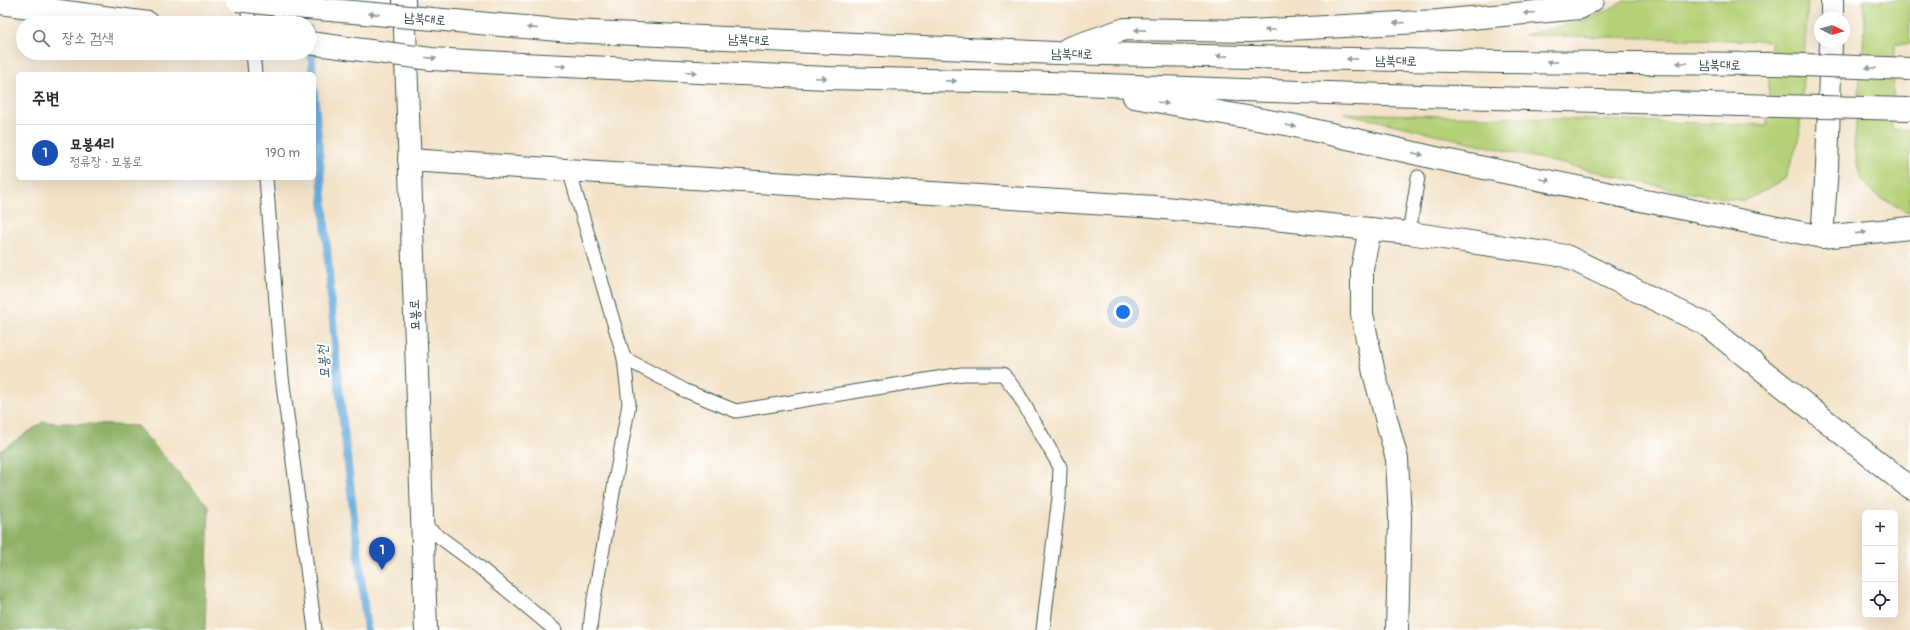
<!DOCTYPE html>
<html lang="ko">
<meta charset="utf-8">
<style>
body{margin:0;font-family:Pangolin,"Poor Story",sans-serif;background:#f7f7f7;color:#2b2b33}
.controls{position:absolute;right:12px;bottom:12px;display:grid;overflow:hidden;border-radius:6px;box-shadow:0 4px 16px #0002}
.controls button{width:36px;height:36px;display:grid;place-items:center;padding:0;border:0;border-bottom:1px solid #e1e1e2;background:#fff;color:#2b2b33;font:20px sans-serif}
.compass{position:absolute;left:1814px;top:12px;width:36px;height:36px;border-radius:50%;background:#fff;box-shadow:0 4px 16px #0002;rotate:95deg}
.you{position:absolute;left:1123px;top:312px;width:14px;height:14px;margin:-10px;border:3px solid #fff;border-radius:50%;background:#1a73e8;box-shadow:0 0 0 6px #1a73e833}
.badge{display:grid;place-items:center;width:26px;height:26px;border-radius:50%;background:#b45309;color:#fff;font-size:13px;font-weight:700}
.pin{position:absolute;translate:-50% -33px;filter:drop-shadow(0 1px 2px #0008)}
.pin::after{content:'';position:absolute;top:21px;width:14px;height:12px;background:inherit;clip-path:polygon(0 0,100% 0,50% 100%)}
.list{margin:0;padding:0;list-style:none}
h2{display:flex;justify-content:space-between;align-items:center;height:52px;margin:0;padding:0 16px;font-size:17px}
h2 small{font-size:13px;font-weight:400;color:#7c7c81}
.list li{display:grid;grid-template-columns:26px 1fr auto;gap:12px;align-items:center;box-sizing:border-box;height:56px;padding:0 16px;border-top:1px solid #e1e1e2}
.list b{display:block;font-size:15px;white-space:nowrap}
.list p{margin:0;font-size:13px;white-space:nowrap;color:#7c7c81}
.list em{font-size:13px;font-style:normal;color:#7c7c81}
.icon{flex:none;width:22px;height:22px;fill:none;stroke:currentColor;stroke-width:2;stroke-linecap:round;stroke-linejoin:round}
.map{position:relative;flex:none;width:1910px;height:630px;overflow:hidden}
.search{position:absolute;background:#fff;box-shadow:0 4px 16px #0002;left:16px;top:16px;width:300px;height:44px;display:flex;align-items:center;gap:10px;box-sizing:border-box;padding:0 14px;border-radius:22px;color:#7c7c81;font-size:15px}
.panel{position:absolute;background:#fff;box-shadow:0 4px 16px #0002;left:16px;top:72px;width:300px;height:108px;border-radius:6px}
.map>svg:first-child{display:block}
.green{fill:#b5d076;stroke:#6a8655}
.forest{fill:#90b267;stroke:#58784e}
.lines{fill:none;stroke-linecap:round;stroke-linejoin:round}
.stream{stroke:#67abdc;stroke-width:8}
.lane-casing{stroke:#3f564a;stroke-width:15}
.street-casing{stroke:#3f564a;stroke-width:24}
.secondary-casing{stroke:#3f564a;stroke-width:24}
.highway-casing{stroke:#3f564a;stroke-width:24}
.lane{stroke:#fff;stroke-width:13}
.street{stroke:#fff;stroke-width:22}
.secondary{stroke:#fff;stroke-width:22}
.highway{stroke:#fff;stroke-width:22}
.highway-bridge-casing{stroke:#3f564a;stroke-width:24;stroke-linecap:butt}
.highway-bridge{stroke:#fff;stroke-width:22}
.oneway{fill:#8f9e9a}
.labels{text-anchor:middle;stroke-width:4;stroke-linejoin:round;paint-order:stroke}
.street-label{font-size:13px;fill:#1f3d34;stroke:#fff}
.water-label{font-size:14px;font-style:italic;fill:#38646f;stroke:#fff}
</style>
<div class="map">
<svg width="1910" height="630" viewBox="0 0 1910 630">
<rect width="100%" height="100%" fill="#fff"/>
<filter id="ink" filterUnits="userSpaceOnUse"><feTurbulence type="fractalNoise" baseFrequency=".025" numOctaves="2"/><feDisplacementMap in="SourceGraphic" scale="8" xChannelSelector="R" yChannelSelector="G"/><feConvolveMatrix kernelMatrix="1 2 1 2 8 2 1 2 1" color-interpolation-filters="sRGB"/></filter>
<filter id="wash" filterUnits="userSpaceOnUse"><feTurbulence type="fractalNoise" baseFrequency=".012" numOctaves="4" result="noise"/><feDisplacementMap in="SourceGraphic" scale="16" xChannelSelector="R" yChannelSelector="G"/><feGaussianBlur stdDeviation="0.9" result="paint"/><feColorMatrix in="noise" values="0 0 0 0 0 0 0 0 0 0 0 0 0 0 0 0 0 1.4 0 .05"/><feComposite in="paint" operator="in"/></filter>
<g filter="url(#wash)">
<rect width="100%" height="100%" fill="#f3e2c7"/>
<g class="green">
<path d="M1626 0H1808L1799 140 1785 179 1745 201 1684 192 1344 113 1767 125 1771 41 1525 35 1593 18Z"/>
<path d="M1863 0H1910V44H1895L1892 129 1910 130V211H1906L1876 196 1860 177 1854 148 1865 23Z"/>
</g>
<path class="forest" d="M43 422 137 426 209 507 205 630H0V451Z"/>
<g class="lines">
<g class="stream">
<path d="M309 29 313 74"/>
<path d="M314 90 337 369 367 630"/>
</g>
</g>
</g>
<g filter="url(#ink)">
<g class="lines">
<g class="lane-casing">
<g id="lane">
<path d="M247 0 249 23"/>
<path d="M253 53 255 74"/>
<path d="M569 170 624 358 629 404 592 610 590 630"/>
<path d="M266 178 282 377 315 630"/>
<path d="M1409 233 1418 177"/>
<path d="M624 358 686 391 736 411 962 374H1003L1017 392 1060 467 1059 497 1043 630"/>
<path d="M422 524 472 561 555 630"/>
</g>
</g>
<g class="street-casing">
<path id="street" d="M1370 229 1362 269V314L1374 373 1397 459 1400 519 1397 630"/>
</g>
<g class="secondary-casing">
<g id="secondary">
<path d="M404 0 426 630"/>
<path d="M409 160 1155 207 1409 233 1566 256 1705 324 1910 488"/>
</g>
</g>
<g class="highway-casing">
<g id="highway">
<path d="M0 3 148 23"/>
<path d="M1832 18V0"/>
<path d="M570 31 1055 53 1501 62 1777 64"/>
<path d="M1069 48 1125 29 1250 31 1438 21 1580 8 1593 0"/>
<path d="M522 64 827 78 1022 82 1384 95 1777 106"/>
<path d="M1134 97 1291 125 1440 159 1822 237 1910 228"/>
<path d="M1822 237 1827 167 1831 42"/>
</g>
</g>
<use href="#lane" class="lane"/>
<use href="#street" class="street"/>
<use href="#secondary" class="secondary"/>
<use href="#highway" class="highway"/>
<g class="highway-bridge-casing">
<g id="highway-bridge">
<path d="M237 0 296 7 570 31"/>
<path d="M309 43 431 59 522 64"/>
<path d="M1777 64 1910 69"/>
<path d="M1777 106 1910 109"/>
</g>
</g>
<use href="#highway-bridge" class="highway-bridge"/>
</g>
<defs><path id="oneway-solid" d="M-6-.8H1V-3.2L6.5 0L1 3.2V.8H-6Z"/></defs>
<g class="oneway">
<use href="#oneway-solid" transform="translate(1529 13) rotate(175)"/>
<use href="#oneway-solid" transform="translate(374 14) rotate(-175)"/>
<use href="#oneway-solid" transform="translate(1399 23) rotate(177)"/>
<use href="#oneway-solid" transform="translate(532 28) rotate(-175)"/>
<use href="#oneway-solid" transform="translate(1140 30) rotate(-179)"/>
<use href="#oneway-solid" transform="translate(1270 30) rotate(177)"/>
<use href="#oneway-solid" transform="translate(1222 56) rotate(-179)"/>
<use href="#oneway-solid" transform="translate(431 58) rotate(5)"/>
<use href="#oneway-solid" transform="translate(1352 59) rotate(-179)"/>
<use href="#oneway-solid" transform="translate(1552 62) rotate(-179)"/>
<use href="#oneway-solid" transform="translate(1682 63) rotate(-179)"/>
<use href="#oneway-solid" transform="translate(561 66) rotate(3)"/>
<use href="#oneway-solid" transform="translate(1871 68) rotate(-178)"/>
<use href="#oneway-solid" transform="translate(691 72) rotate(3)"/>
<use href="#oneway-solid" transform="translate(821 78) rotate(3)"/>
<use href="#oneway-solid" transform="translate(951 81) rotate(1)"/>
<use href="#oneway-solid" transform="translate(1163 103) rotate(10)"/>
<use href="#oneway-solid" transform="translate(1291 126) rotate(11)"/>
<use href="#oneway-solid" transform="translate(1418 154) rotate(13)"/>
<use href="#oneway-solid" transform="translate(1545 180) rotate(12)"/>
<use href="#oneway-solid" transform="translate(1861 233) rotate(-6)"/>
</g>
</g>
<g class="labels">
<g class="street-label">
<text transform="translate(425 18) rotate(5)" y="5">남북대로</text>
<text transform="translate(749 39) rotate(3)" y="5">남북대로</text>
<text transform="translate(1072 53) rotate(1)" y="5">남북대로</text>
<text transform="translate(1396 60) rotate(1)" y="5">남북대로</text>
<text transform="translate(1720 64) rotate(1)" y="5">남북대로</text>
<text transform="translate(414 315) rotate(-92)" y="5">묘봉로</text>
</g>
<g class="water-label">
<text transform="translate(323 362) rotate(-95)" y="5">묘봉천</text>
</g>
</g>
</svg>
<div class="controls">
<button>+</button>
<button>−</button>
<button><svg class="icon" aria-label="locate" viewBox="0 0 24 24"><circle cx="12" cy="12" r="6"/><path d="M12 2v4M12 18v4M2 12h4M18 12h4"/></svg></button>
</div>
<svg class="compass" viewBox="-18 -18 36 36"><path d="M0-13l5 13h-10z" fill="#e53935"/><path d="M0 13l5-13h-10z" fill="#7c7c81"/></svg>
<div class="you"></div>
<div class="pin badge" style="left:382px;top:570px;background:#1a4fb4">1</div>
<div class="search"><svg class="icon" aria-label="search" viewBox="0 0 24 24"><circle cx="10" cy="10" r="6"/><path d="M15 15l6 6"/></svg>장소 검색</div>
<section class="panel">
<h2>주변<small></small></h2>
<ul class="list">
<li><span class="badge" style="background:#1a4fb4">1</span><div><b>묘봉4리</b><p>정류장 · 묘봉로</p></div><em>190 m</em></li>
</ul>
</section>
</div>
